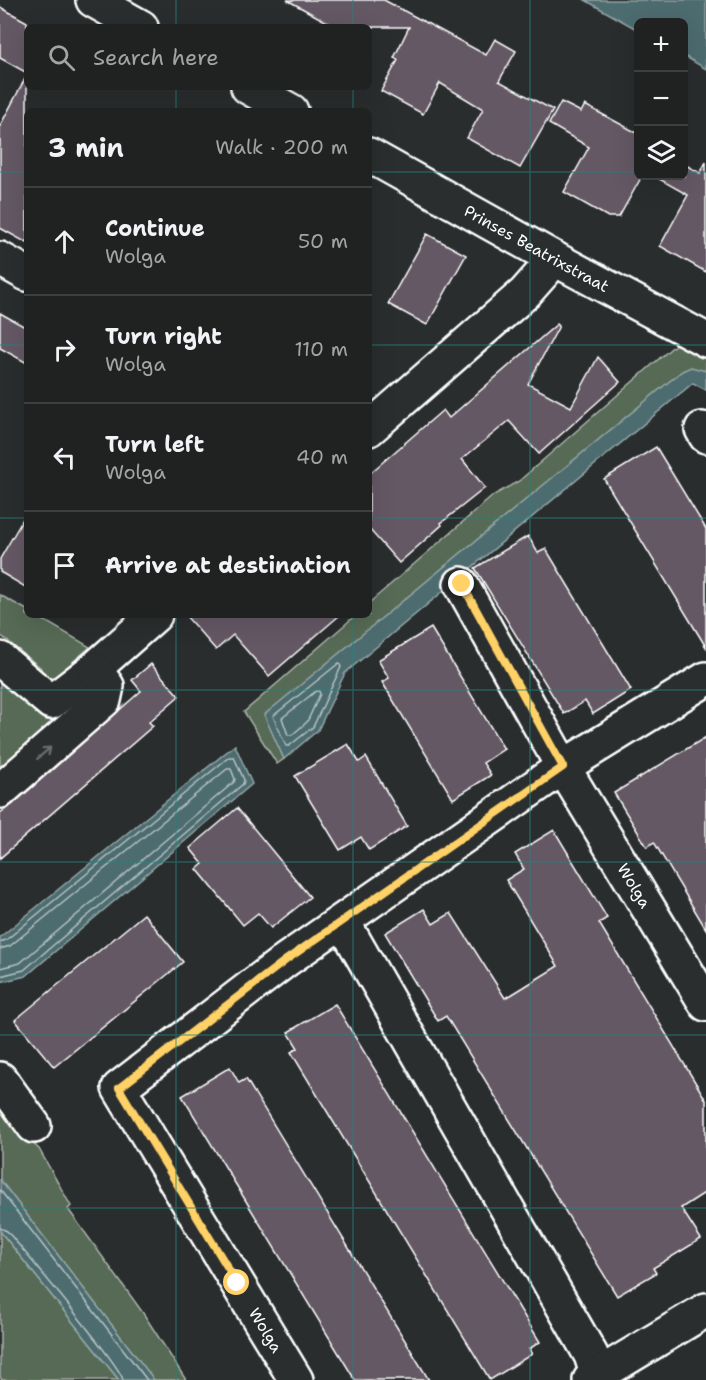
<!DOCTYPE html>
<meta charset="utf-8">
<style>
body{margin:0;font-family:"Shantell Sans",sans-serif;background:#282a2a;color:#f1f3f6}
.controls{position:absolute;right:18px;top:18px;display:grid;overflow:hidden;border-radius:9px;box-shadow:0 6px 24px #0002}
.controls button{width:54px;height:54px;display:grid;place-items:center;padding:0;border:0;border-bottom:2px solid #3d3f40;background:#202222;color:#f1f3f6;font:30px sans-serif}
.stop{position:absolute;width:18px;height:18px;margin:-14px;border:4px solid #ffd166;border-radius:50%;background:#fff}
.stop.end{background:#ffd166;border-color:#fff;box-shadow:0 2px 6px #0008}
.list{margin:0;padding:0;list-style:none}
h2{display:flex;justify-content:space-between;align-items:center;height:78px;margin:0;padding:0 24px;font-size:26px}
h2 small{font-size:20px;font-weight:400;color:#a2a4a5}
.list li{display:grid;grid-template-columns:39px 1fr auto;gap:18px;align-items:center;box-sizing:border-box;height:108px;padding:0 24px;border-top:2px solid #3d3f40}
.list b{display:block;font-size:22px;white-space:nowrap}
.list p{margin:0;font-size:20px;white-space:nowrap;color:#a2a4a5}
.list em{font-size:20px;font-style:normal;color:#a2a4a5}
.icon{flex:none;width:33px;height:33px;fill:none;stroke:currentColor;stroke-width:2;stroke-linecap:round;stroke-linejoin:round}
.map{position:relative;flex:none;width:706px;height:1380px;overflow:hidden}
.search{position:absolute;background:#202222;box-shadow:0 6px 24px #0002;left:24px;top:24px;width:348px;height:66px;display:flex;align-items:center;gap:15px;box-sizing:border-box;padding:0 21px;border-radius:9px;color:#a2a4a5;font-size:22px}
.panel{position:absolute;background:#202222;box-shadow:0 6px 24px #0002;left:24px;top:108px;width:348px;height:510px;border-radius:9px}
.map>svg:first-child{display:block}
.green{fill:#566a54;stroke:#aab4aa;stroke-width:1.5}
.water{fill:#4d6c6f;stroke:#94a7a9;stroke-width:1.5}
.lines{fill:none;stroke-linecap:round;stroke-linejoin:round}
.shore{stroke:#b8c4c5;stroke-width:1.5}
.building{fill:#655865;stroke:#fff;stroke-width:1.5}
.minor-casing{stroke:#fff;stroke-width:38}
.minor{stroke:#2a2d2e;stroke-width:33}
.oneway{stroke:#6a6c6d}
.route{stroke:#ffd166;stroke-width:8}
.grid{fill:none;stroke:#27847c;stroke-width:1.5;stroke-opacity:0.55}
.labels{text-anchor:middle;stroke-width:4.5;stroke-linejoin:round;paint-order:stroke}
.street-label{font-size:16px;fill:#fff;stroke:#2a2d2e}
</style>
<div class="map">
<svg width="706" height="1380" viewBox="0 0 706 1380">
<rect width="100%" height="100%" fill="#2a2d2e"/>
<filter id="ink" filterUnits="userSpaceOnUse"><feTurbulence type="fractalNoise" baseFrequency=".0167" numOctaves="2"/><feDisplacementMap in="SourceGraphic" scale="12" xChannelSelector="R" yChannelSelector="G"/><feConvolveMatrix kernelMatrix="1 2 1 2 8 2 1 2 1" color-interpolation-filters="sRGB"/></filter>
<g filter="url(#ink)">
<g class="green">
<path d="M685 342 706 354V371L703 370 265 715 284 759 277 764 244 712 356 615H369V603L494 495 519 481 676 344Z"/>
<path d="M0 595 27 610V615H35L90 647 47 684 42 681 41 668 0 635Z"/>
<path d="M0 676 90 688 0 782Z"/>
<path d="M0 1101 29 1140 39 1149 71 1206 68 1209 143 1313 186 1380H154L0 1180Z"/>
<path d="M0 1231 119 1380H2L0 1377Z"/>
</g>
<g class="water">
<path d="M585 0H706V69L684 56V22H638V30Z"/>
<path d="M691 367 706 371V390L693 383 345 673 318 730 284 759 264 715 682 371Z"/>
<path d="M235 745 252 784 26 976 0 982V937Z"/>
<path d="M0 1180 152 1377 154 1380H119L0 1231Z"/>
</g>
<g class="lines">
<g class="shore">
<path d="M339 663 341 667 313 727 289 746H286L273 716Z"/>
<path d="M316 691H319L320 694 307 722 292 735H288L282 718Z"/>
<path d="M0 942 6 940 229 757H234L244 780 243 784 24 970 0 976"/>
<path d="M0 949 10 946 227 769H231L235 779 234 782 20 963 0 968"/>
<path d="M0 1190 147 1380"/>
<path d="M0 1228 7 1231C24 1251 121 1366 123 1380"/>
</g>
</g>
<g class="building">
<path d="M287 0H384L486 55 495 39 516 51 499 81 553 110 520 168 467 138 483 109 440 83 423 114 381 91 398 60 394 58 409 27H336Z"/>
<path d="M0 7 27 22V73L0 58Z"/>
<path d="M27 75V243L0 228V126Z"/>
<path d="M561 102 581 112 585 105 639 134V176H642L619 217H608L564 192 589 147 549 124Z"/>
<path d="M706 162V272L660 246 688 195 654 176H684V164L700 173Z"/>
<path d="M427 234 466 255 427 325 388 304Z"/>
<path d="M0 313 27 328V363L0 348Z"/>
<path d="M557 324 559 326 528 384 571 407 598 357 620 382 539 454 509 421 462 459 485 488 441 523 442 525 399 563 369 529V474L443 410 449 418Z"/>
<path d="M656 447 706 529V647L604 479Z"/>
<path d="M27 512V588L0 572V559Z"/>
<path d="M528 536 538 553 546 549 631 690 593 714 585 701 564 714 475 568Z"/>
<path d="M185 615H340L269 676 233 635 216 650Z"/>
<path d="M431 628 504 749 483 763 491 775 453 799 382 682 389 678 378 660Z"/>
<path d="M151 664 179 696 149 722 153 726 0 858V813L12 805 141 691 132 680Z"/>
<path d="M706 737V929L654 842 647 847 614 793Z"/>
<path d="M348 744 359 762 366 757 407 826 369 850 361 837 340 850 295 776Z"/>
<path d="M237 808 310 897 271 928 258 913 243 925 197 869 203 864 190 848Z"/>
<path d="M554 830 607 918 599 923 706 1100V1192L681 1208 701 1239 653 1268 656 1273 617 1296 446 1016 438 1021 385 933 424 909 433 924 451 913 505 998 511 995 558 966 506 880 524 869 515 854Z"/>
<path d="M144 914 183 962 54 1067 15 1020Z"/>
<path d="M335 1004 540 1342 529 1349 532 1354 490 1380 291 1052 298 1048 288 1032Z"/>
<path d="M230 1067 239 1083 246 1079 429 1380H355L182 1096Z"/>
</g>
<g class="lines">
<g class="minor-casing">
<g id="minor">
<path d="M93 0 141 27"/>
<path d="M248 87 291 111"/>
<path id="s1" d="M369 155 555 259 706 340"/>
<path d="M0 259 27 274"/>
<path d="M369 429 525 293 555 259"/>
<path d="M702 429 706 436"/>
<path id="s2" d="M461 584 563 767 706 1004"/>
<path d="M0 659 51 702 94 669 155 615"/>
<path d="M0 791 104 700 107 686 94 669"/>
<path d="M343 922 591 1355 599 1380"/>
<path d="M0 1079 34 1126"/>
<path d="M296 1380 119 1088 286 960 563 767 706 679"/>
<path d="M590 1380 706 1310"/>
</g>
</g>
<use href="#minor" class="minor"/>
</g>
<defs><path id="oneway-shaft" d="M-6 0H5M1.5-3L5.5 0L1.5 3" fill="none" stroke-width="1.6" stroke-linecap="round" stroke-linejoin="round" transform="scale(1.5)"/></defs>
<use class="oneway" href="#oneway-shaft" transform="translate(44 753) rotate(-41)"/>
</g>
<g class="lines" filter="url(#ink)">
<path class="route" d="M237 1283 119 1088 286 960 563 767 462 584"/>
</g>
<path class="grid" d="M176 0V27M353 0V27M530 0V1380M176 87V111M353 87V111M0 172H27M369 172H638M684 172H706M0 345H27M369 345H706M0 518H27M369 518H706M176 615V1380M353 615V1380M0 690H706M0 862H706M0 1035H706M0 1208H706"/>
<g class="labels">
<g class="street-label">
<text dy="6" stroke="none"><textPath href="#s1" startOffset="192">Prinses Beatrixstraat</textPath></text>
<text dy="6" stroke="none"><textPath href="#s2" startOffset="348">Wolga</textPath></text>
<text transform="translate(266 1330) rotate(59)" y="6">Wolga</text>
</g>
</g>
</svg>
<div class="controls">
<button>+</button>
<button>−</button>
<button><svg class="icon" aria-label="layers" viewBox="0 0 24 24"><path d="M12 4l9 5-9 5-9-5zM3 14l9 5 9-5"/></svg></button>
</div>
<div class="stop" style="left:237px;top:1283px"></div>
<div class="stop end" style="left:462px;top:584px"></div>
<div class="search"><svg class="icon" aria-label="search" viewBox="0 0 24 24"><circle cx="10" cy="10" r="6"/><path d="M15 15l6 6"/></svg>Search here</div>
<section class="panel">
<h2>3 min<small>Walk · 200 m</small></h2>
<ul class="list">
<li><svg class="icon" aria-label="ahead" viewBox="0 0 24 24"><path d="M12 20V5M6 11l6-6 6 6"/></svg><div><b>Continue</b><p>Wolga</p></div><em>50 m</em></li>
<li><svg class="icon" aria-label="right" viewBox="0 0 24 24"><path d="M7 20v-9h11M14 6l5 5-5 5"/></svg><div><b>Turn right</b><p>Wolga</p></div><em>110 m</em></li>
<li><svg class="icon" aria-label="left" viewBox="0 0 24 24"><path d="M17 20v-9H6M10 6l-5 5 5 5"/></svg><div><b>Turn left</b><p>Wolga</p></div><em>40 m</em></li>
<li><svg class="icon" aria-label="arrive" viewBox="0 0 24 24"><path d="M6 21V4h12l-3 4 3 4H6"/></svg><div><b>Arrive at destination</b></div></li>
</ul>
</section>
</div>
